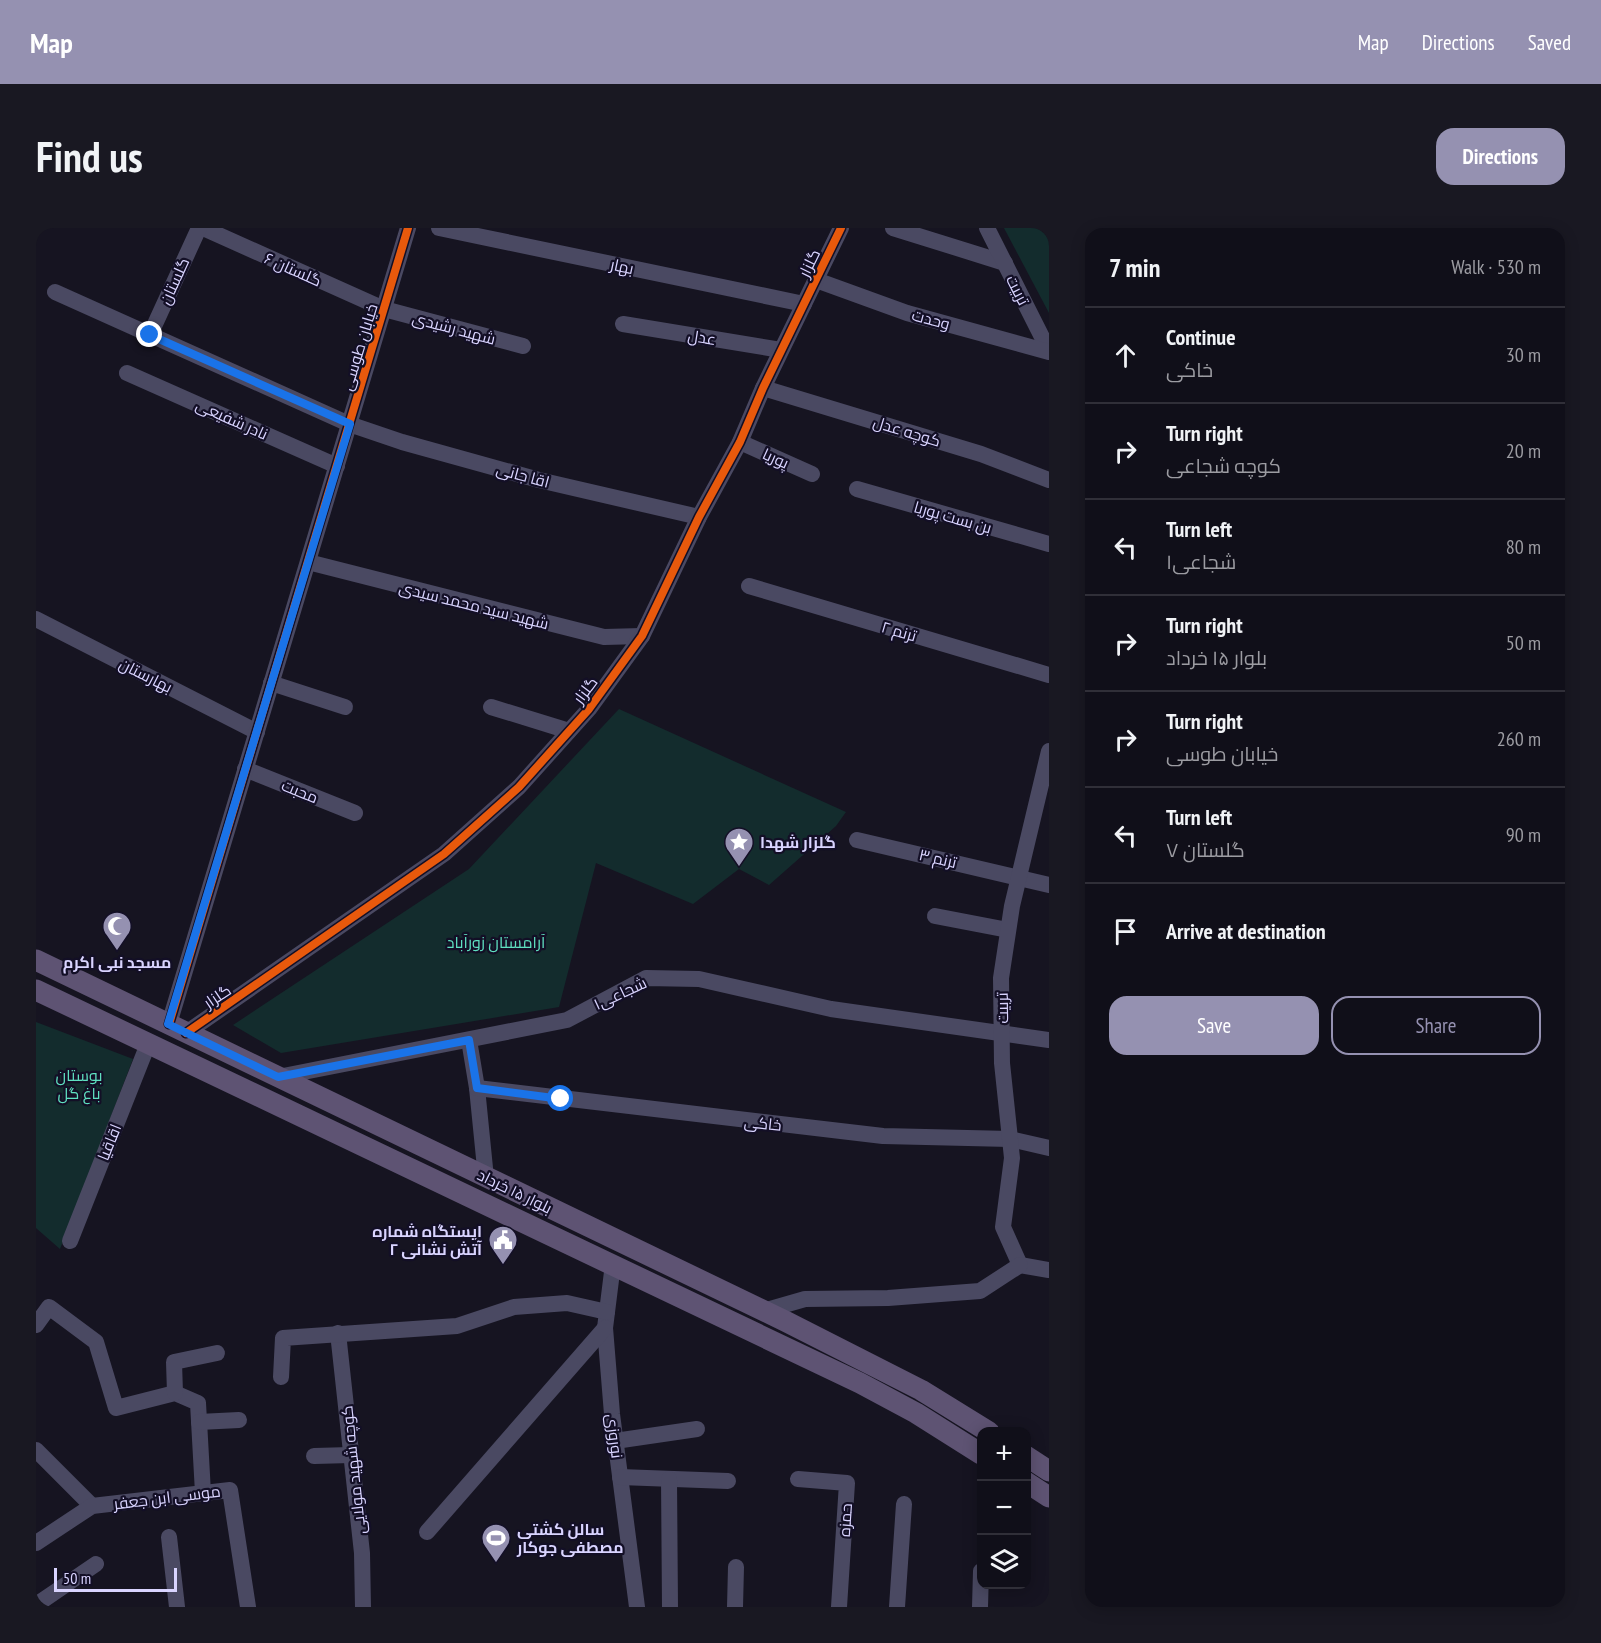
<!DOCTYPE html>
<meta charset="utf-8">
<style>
body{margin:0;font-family:"PT Sans Narrow",Cairo,sans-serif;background:#191822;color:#f1f3f6}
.controls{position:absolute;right:18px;bottom:18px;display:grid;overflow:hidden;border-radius:12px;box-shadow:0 3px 15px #0003}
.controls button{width:54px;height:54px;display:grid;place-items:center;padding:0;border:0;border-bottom:2px solid #302f38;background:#100f19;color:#f1f3f6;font:30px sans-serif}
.scale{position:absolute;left:18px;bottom:15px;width:123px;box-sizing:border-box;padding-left:6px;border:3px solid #d9d4ff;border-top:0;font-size:16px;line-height:21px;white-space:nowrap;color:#d9d4ff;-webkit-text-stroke:4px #130f26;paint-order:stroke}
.stop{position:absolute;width:18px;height:18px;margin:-14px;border:4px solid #1a73e8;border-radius:50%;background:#fff}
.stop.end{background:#1a73e8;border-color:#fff;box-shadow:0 2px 6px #0008}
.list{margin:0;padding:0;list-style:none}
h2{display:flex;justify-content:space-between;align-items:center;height:78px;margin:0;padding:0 24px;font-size:26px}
h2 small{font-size:20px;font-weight:400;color:#9c9ca2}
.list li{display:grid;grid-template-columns:39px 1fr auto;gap:18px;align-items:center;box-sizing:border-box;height:96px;padding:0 24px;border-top:2px solid #302f38}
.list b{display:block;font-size:22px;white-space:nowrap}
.list p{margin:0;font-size:20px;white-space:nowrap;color:#9c9ca2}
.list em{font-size:20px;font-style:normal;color:#9c9ca2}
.actions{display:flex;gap:12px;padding:18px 24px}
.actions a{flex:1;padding:14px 0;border:2px solid #9591b1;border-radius:18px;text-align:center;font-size:21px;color:#9591b1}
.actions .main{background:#9591b1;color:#fff}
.icon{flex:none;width:33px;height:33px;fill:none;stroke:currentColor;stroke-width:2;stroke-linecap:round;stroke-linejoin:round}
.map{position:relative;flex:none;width:1013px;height:1379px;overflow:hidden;border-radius:18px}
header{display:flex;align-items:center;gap:36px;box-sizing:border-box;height:84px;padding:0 30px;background:#9591b1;color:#fff}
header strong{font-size:28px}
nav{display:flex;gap:33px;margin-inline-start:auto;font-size:21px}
.intro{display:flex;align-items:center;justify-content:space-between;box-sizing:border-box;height:144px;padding:0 36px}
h1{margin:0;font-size:42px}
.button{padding:15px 27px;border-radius:18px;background:#9591b1;color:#fff;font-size:21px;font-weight:700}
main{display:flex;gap:36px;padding:0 36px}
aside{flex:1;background:#100f19;border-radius:18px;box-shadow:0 3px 15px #0003}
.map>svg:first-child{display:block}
.green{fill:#132c2d}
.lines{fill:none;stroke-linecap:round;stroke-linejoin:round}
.minor{stroke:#4a4962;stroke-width:16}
.major{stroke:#5e5373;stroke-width:21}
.cycleway-casing{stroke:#130f26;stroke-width:11}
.cycleway{stroke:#e8590c;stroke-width:8}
.route{stroke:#1a73e8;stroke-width:8}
.labels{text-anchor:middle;stroke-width:4.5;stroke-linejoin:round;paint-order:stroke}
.street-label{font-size:16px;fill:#d9d4ff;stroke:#130f26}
.poi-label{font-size:16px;font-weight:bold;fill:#d9d4ff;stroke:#130f26;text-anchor:start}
.park-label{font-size:16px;fill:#5fe0c0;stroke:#130f26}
</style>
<header>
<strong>Map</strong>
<nav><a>Map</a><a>Directions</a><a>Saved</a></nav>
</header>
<div class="intro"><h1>Find us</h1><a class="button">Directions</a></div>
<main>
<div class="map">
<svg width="1013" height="1379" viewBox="0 0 1013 1379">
<rect width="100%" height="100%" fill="#161421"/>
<g class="green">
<path d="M968 0H1011L1013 5V85Z"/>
<path d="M583 481 810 584 800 598 733 657 703 641 657 676 560 635 523 779 245 825 197 797 433 641Z"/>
<path d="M0 794 97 831 24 1021 0 1000Z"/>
</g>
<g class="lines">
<g class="minor">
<path d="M167 0 348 81 487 118"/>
<path d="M403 0 768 76"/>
<path d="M857 0 969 35"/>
<path d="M951 0 1013 123"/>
<path d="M780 52 871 85 1013 124"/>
<path d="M19 64 313 196 366 214 503 252 663 289"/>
<path d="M587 96 745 122"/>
<path d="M114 107 163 0"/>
<path d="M91 145 301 238"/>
<path d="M727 160 945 226 1013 252"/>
<path d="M704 214 776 246"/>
<path d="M821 261 1013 316"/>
<path d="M272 334 568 409 606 408"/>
<path d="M713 358 1013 447"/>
<path d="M0 391 221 504"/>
<path d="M235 455 309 479"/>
<path d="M455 479 533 503"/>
<path d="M209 541 319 585"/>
<path d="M821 612 1013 657"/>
<path d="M899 688 972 702"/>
<path d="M133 796 372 0"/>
<path d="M150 805 408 626 483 559 553 481 606 408 663 289 704 214 727 160 805 0"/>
<path d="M433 812 441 860 450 950"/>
<path d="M242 849 531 792 610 750 663 751 795 781 1013 812"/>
<path d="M441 860 847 908 974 911 1013 920"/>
<path d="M34 1013 112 816"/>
<path d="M577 1036 569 1100 576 1186 601 1379"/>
<path d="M984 1037 967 999 976 930 966 835 965 750 976 678 1013 523"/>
<path d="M984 1037 1013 1042"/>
<path d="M727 1083 769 1071 852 1070 944 1063 984 1037"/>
<path d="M0 1097 13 1079 60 1114 80 1180 139 1165 162 1175 167 1265"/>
<path d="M302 1105 326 1325 327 1379"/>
<path d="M245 1149 247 1110 421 1098 478 1079 531 1075 571 1084"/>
<path d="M139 1165 138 1134 181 1125"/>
<path d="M163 1194 203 1192"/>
<path d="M579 1213 661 1201"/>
<path d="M0 1222 56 1278"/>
<path d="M278 1228 315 1227"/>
<path d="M584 1249 692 1253"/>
<path d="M633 1251 634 1379"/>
<path d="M762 1251 811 1255 803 1379"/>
<path d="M391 1304 569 1100"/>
<path d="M133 1309 141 1379"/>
<path d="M0 1315 56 1278 194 1262 212 1379"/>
<path d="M0 1377 60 1336"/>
<path d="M699 1379 700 1339"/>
<path d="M861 1379 868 1276"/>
<path d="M944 1379 945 1343"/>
</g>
<g class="major">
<path d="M0 732 749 1093 885 1162 953 1204"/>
<path d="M0 762 824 1155 880 1185 945 1226"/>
<path d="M990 1228 1013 1243"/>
<path d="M990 1254 1013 1269"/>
</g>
<g class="cycleway-casing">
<g id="cycleway">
<path d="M133 796 372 0"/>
<path d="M150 805 408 626 483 559 553 481 606 408 663 289 704 214 727 160 805 0"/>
</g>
</g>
<use href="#cycleway" class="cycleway"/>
</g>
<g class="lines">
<path class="route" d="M114 107 314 196 132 796 242 849 433 812 441 860 525 871"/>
</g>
<defs>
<g id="sight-pin" transform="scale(1.5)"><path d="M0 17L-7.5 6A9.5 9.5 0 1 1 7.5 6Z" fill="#9591b1" stroke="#130f26"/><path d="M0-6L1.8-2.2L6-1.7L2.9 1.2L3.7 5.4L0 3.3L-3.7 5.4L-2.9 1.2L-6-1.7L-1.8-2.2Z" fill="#fff"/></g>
<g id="mosque-pin" transform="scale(1.5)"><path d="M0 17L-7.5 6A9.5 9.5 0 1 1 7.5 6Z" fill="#9591b1" stroke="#130f26"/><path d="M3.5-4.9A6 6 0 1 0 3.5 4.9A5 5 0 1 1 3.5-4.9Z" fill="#fff"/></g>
<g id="civic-pin" transform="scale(1.5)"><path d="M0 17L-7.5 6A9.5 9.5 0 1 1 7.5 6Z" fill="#9591b1" stroke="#130f26"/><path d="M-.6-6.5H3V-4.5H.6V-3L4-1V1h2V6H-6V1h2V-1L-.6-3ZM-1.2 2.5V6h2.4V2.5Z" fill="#fff"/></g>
<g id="stadium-pin" transform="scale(1.5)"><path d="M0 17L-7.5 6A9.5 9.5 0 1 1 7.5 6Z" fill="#9591b1" stroke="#130f26"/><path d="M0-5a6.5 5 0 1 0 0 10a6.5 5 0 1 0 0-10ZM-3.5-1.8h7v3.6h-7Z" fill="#fff"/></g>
</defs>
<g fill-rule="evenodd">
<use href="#sight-pin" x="703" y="614"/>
<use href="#mosque-pin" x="81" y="698"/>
<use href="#civic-pin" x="467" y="1012"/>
<use href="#stadium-pin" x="460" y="1310"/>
</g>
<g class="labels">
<g class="street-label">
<text transform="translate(773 35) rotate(-64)" y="6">گلزار</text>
<text transform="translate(586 38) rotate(12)" y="6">بهار</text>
<text transform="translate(257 41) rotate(24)" y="6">گلستان ۶</text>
<text transform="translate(138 53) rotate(-65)" y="6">گلستان</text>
<text transform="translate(982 62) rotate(63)" y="6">تربیت</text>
<text transform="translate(895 91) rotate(15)" y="6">وحدت</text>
<text transform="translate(418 100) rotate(15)" y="6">شهید رشیدی</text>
<text transform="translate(666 109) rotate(9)" y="6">عدل</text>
<text transform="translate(323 119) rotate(-73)" y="6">خیابان طوسی</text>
<text transform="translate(196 191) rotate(24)" y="6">نادر شفیعی</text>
<text transform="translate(871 203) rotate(17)" y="6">کوچه عدل</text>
<text transform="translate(740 230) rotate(24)" y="6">پوریا</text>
<text transform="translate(487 247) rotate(15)" y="6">اقا جانی</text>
<text transform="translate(917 289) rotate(16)" y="6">بن بست پوریا</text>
<text transform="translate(438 377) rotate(14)" y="6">شهید سید محمد سیدی</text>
<text transform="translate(863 403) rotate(16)" y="6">ترنم ۲</text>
<text transform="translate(110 447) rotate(27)" y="6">بهارستان</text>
<text transform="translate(549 462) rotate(-53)" y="6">گلزار</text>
<text transform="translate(264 563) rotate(22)" y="6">محبت</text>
<text transform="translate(902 630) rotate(13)" y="6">ترنم ۳</text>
<text transform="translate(584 765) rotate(-25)" y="6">شجاعی۱</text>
<text transform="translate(181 768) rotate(-34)" y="6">گلزار</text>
<text transform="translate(966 780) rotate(-91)" y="6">تربیت</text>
<text transform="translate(727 895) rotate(6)" y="6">خاکی</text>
<text transform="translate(73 914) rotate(-68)" y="6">اقاقیا</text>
<text transform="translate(479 963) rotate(26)" y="6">بلوار ۱۵ خرداد</text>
<text transform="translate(579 1208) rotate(83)" y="6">نوروزی</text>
<text transform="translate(317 1242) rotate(-96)" y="6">کوچه شهید مولایی</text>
<text transform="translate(131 1269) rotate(-7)" y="6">موسی ابن جعفر</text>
<text transform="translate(809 1292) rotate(-86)" y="6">حمزه</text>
</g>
<g class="poi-label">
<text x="724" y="620">گلزار شهدا</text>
<text x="81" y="740" text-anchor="middle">مسجد نبی اکرم</text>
<text x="446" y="1009" text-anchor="end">ایستگاه شماره<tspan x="446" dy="18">۲ آتش نشانی</tspan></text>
<text x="481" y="1307">سالن کشتی<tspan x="481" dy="18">مصطفی جوکار</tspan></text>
</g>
<g class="park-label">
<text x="460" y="720">آرامستان زورآباد</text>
<text x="43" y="853">بوستان<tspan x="43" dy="18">باغ گل</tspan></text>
</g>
</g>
</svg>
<div class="controls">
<button>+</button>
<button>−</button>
<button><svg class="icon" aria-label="layers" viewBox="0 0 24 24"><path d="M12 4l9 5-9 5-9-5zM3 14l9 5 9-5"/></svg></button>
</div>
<div class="scale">50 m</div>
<div class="stop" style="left:525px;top:871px"></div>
<div class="stop end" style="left:114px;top:107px"></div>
</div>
<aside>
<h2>7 min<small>Walk · 530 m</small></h2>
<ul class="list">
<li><svg class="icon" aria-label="ahead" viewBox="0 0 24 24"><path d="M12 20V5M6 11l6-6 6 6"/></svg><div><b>Continue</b><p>خاکی</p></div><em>30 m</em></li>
<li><svg class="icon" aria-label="right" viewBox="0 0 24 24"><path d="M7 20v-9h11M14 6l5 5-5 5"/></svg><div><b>Turn right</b><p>کوچه شجاعی</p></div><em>20 m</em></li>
<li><svg class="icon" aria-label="left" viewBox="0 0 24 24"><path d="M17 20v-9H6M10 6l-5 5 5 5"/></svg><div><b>Turn left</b><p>شجاعی۱</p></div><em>80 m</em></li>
<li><svg class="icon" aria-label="right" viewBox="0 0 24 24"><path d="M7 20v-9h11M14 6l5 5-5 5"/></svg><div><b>Turn right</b><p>بلوار ۱۵ خرداد</p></div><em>50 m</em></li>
<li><svg class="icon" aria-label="right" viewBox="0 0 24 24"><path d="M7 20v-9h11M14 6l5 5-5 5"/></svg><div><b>Turn right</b><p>خیابان طوسی</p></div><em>260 m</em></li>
<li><svg class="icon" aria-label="left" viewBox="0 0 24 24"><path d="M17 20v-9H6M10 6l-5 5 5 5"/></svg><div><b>Turn left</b><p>گلستان ۷</p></div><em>90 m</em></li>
<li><svg class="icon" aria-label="arrive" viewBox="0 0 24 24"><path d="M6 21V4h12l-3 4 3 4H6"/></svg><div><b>Arrive at destination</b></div></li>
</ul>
<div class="actions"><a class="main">Save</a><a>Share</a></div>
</aside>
</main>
